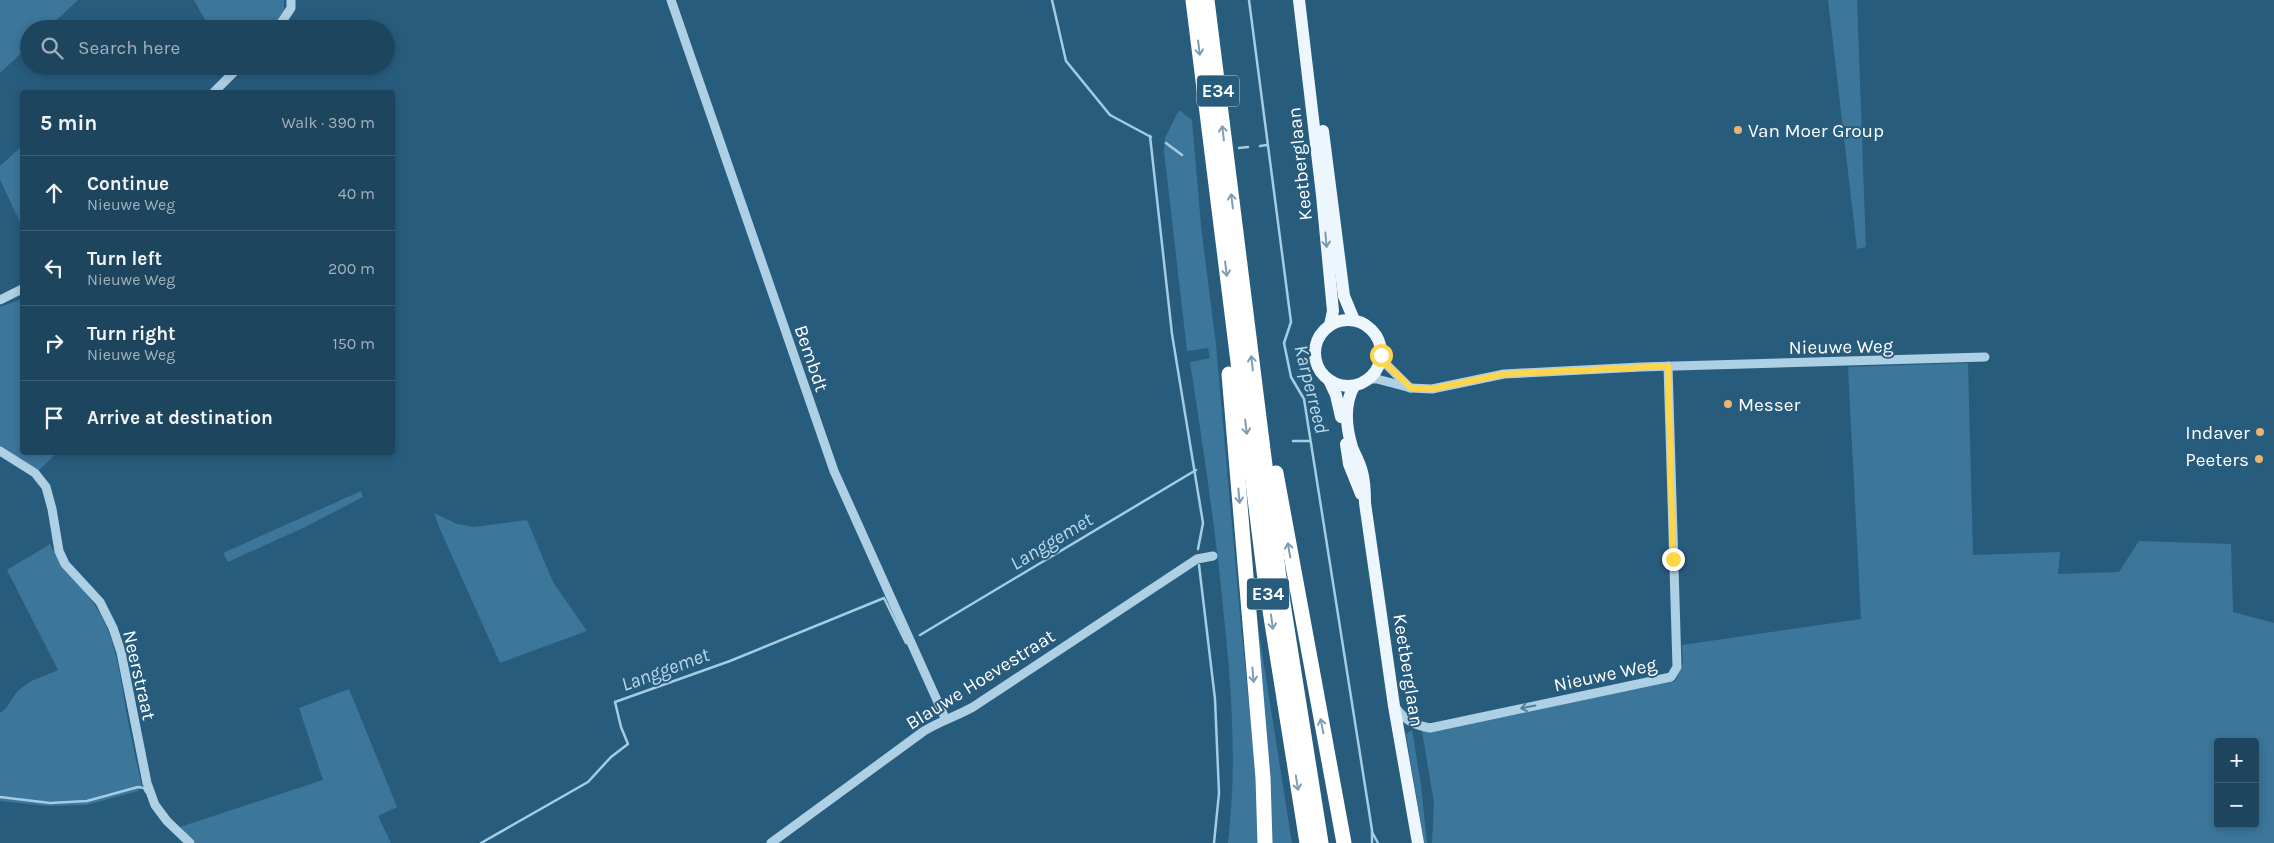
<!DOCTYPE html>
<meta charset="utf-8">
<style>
body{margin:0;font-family:Karla,sans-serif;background:#2b4f67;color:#f1f3f6}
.controls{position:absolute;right:15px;bottom:15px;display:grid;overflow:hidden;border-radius:5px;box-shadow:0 2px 8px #0003}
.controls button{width:45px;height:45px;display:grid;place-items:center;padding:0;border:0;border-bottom:1px solid #3c5d73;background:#1e455e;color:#f1f3f6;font:25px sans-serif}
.stop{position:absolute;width:15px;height:15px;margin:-11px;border:4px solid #ffd54a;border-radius:50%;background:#fff}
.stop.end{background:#ffd54a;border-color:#fff;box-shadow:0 1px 5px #0008}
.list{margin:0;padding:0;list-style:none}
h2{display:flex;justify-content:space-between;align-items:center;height:65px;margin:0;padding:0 20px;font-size:21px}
h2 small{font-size:16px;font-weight:400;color:#a1b1bc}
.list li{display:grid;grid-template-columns:32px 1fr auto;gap:15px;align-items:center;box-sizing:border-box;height:75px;padding:0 20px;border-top:1px solid #3c5d73}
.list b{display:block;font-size:19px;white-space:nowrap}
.list p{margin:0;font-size:16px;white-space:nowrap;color:#a1b1bc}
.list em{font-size:16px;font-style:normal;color:#a1b1bc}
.icon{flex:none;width:28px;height:28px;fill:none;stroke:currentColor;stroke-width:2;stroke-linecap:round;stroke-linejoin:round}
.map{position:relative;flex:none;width:2274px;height:843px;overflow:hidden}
.search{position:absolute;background:#1e455e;box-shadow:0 2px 8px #0003;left:20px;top:20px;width:375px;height:55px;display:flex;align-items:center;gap:12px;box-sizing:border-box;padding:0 18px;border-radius:28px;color:#a1b1bc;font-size:19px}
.panel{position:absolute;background:#1e455e;box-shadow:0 2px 8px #0003;left:20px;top:90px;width:375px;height:365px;border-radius:5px}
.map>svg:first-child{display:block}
.green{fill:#3c769a;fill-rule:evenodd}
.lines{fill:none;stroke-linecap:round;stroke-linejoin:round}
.stream{stroke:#a2cde4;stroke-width:2.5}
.minor{stroke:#add0e4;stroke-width:9}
.major{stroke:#edf6fc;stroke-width:12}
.highway{stroke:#fff;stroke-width:15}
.oneway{stroke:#7e9db1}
.oneway2{stroke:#779ab0}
.oneway3{stroke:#507f9c}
.route{stroke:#ffd54a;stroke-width:6}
.poi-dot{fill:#ebb474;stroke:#285c7d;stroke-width:2}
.labels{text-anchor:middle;stroke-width:4;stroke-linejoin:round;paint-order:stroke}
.shield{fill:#285c7d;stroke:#beced8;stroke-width:1}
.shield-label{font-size:18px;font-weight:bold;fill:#fff}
.poi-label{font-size:19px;fill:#fff;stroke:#285c7d;text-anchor:start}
.street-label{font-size:19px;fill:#fff;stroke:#285c7d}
.water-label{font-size:20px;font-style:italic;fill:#b9d9ec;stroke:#285c7d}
</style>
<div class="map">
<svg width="2274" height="843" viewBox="0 0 2274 843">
<rect width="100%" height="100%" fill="#285c7d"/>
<g class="green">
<path d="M0 0H78L47 29H29V46L0 73Z"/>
<path d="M194 0H284V10L272 29H210Z"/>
<path d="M1828 0H1857L1866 247 1857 249Z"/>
<path d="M1179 110 1192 120 1201 226 1216 345 1241 626 1258 793V843H1228C1237 768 1232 692 1224 617 1216 531 1203 447 1190 362L1210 358 1208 348 1187 351 1164 151 1165 138Z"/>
<path d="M22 146V145V226L0 180V166Z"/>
<path d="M22 299V452L57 453 39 470 0 447V307Z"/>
<path d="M1968 363 1973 555 2060 552 2058 574 2119 572 2139 541 2231 544 2233 612 2274 623V843H1432L1434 803 1422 731 1675 681 1683 664 1682 645 1861 619 1848 367ZM2218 742H2255V824H2218Z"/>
<path d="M361 491 363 497 303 528 228 562 223 553Z"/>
<path d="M434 513 457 524 474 527 527 520 553 582 587 631 500 663 439 527Z"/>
<path d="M50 544C64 572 89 591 103 619 117 648 121 679 126 711 131 736 136 761 142 786L138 791 86 805 46 806 0 801V713C9 708 11 698 18 691 28 680 45 676 58 670L7 570Z"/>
<path d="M1251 582 1292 843H1269Z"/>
<path d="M349 689 397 807 378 816 391 843H195L180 827 323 780 299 708Z"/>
<path d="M1412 730 1421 785 1427 843H1424L1406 734Z"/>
</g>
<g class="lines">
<g class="stream">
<path d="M1052 0 1066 61 1110 115 1151 137"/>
<path d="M1249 0 1291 322 1284 343 1291 377 1304 399 1372 830V843"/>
<path d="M1150 136 1172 334 1203 523 1198 549"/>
<path d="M1166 143 1182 155"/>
<path d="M1260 146 1267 145"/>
<path d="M1239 148 1248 147"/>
<path d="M1293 441H1310"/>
<path d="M1199 565 1215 699 1219 793 1214 843"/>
<path d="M920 635 1196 470"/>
<path d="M0 797 50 803 87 801 138 787 144 788 146 792"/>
<path d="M1372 832 1378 843"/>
<path d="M481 843 588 782 611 757 628 744 621 727 615 702 730 661 884 598 906 643"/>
</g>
<g class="minor">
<path d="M671 0 834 471 945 718"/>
<path d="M277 29 291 8V0"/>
<path d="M214 92 240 66"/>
<path d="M0 300 22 289"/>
<path d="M1381 355 1386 364 1410 388"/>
<path d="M1369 379H1377L1411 388 1432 389 1504 374 1641 367 1985 357"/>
<path d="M0 451 35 473 46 487 52 509 59 551 65 564 100 602 113 628 121 652 147 783 155 805 167 821 190 843"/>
<path d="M1396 708C1406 721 1414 725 1430 728L1671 677 1677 667 1668 366"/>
<path d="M771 843 924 731C940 721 957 716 973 707L1197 559 1213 556"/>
</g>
<g class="major">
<path d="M1299 0 1322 195 1333 311 1330 325"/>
<path d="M1323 131 1344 296 1354 320"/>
<circle cx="1348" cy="353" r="33"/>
<path d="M1329 380 1336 395 1341 417"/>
<path d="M1354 386C1344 404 1346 427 1352 447 1355 455 1360 463 1362 472 1365 482 1365 492 1365 503L1394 706 1418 843"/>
<path d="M1346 444 1349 464 1361 494"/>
</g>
<g class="highway">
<path d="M1193 0 1265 579 1307 843"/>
<path d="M1207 0 1279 578 1321 843"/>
<path d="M1229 374 1263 778 1265 843"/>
<path d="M1276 473 1344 843"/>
</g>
</g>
<defs><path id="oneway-shaft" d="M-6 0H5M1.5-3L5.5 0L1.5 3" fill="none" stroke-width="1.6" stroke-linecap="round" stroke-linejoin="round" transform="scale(1.25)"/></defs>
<g class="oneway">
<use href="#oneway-shaft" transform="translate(1199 48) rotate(83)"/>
<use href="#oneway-shaft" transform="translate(1223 133) rotate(-97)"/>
<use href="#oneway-shaft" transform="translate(1232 201) rotate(-97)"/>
<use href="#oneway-shaft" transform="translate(1226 269) rotate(83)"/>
<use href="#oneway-shaft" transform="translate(1252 363) rotate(-97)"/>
<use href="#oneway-shaft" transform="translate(1246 427) rotate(83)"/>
<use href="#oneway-shaft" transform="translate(1239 496) rotate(85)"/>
<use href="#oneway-shaft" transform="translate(1289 550) rotate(-100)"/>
<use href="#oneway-shaft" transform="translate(1272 622) rotate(82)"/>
<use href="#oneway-shaft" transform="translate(1253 675) rotate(85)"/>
<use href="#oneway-shaft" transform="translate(1322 726) rotate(-101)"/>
<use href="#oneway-shaft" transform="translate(1297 783) rotate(81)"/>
</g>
<use class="oneway2" href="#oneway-shaft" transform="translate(1326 240) rotate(85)"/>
<use class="oneway3" href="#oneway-shaft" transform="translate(1528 707) rotate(168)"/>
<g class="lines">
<path class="route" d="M1381 355 1386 364 1411 388 1432 389 1504 374 1668 366 1673 559"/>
</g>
<g class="poi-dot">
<circle cx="1738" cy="130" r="5"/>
<circle cx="1728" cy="404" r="5"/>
<circle cx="2260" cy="432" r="5"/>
<circle cx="2259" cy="459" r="5"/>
</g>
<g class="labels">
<g class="shield">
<rect x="1197" y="75.5" width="42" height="31" rx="4"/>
<rect x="1247" y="578.5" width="42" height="31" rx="4"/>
</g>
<g class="shield-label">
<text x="1218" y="97">E34</text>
<text x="1268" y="600">E34</text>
</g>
<g class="poi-label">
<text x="1748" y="137">Van Moer Group</text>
<text x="1738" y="411">Messer</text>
<text x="2250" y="439" text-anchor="end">Indaver</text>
<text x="2249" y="466" text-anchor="end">Peeters</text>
</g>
<g class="street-label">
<text transform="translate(1299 164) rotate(-96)" y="7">Keetberglaan</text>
<text transform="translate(1841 346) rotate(-1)" y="7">Nieuwe Weg</text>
<text transform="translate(812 358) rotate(71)" y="7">Bembdt</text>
<text transform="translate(1409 670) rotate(81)" y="7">Keetberglaan</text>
<text transform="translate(1605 674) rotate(-12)" y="7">Nieuwe Weg</text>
<text transform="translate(140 675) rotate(77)" y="7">Neerstraat</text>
<text transform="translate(980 679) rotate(-32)" y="7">Blauwe Hoevestraat</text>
</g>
<g class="water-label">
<text transform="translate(1312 389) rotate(76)" y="7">Karperreed</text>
<text transform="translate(1051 541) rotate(-31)" y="7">Langgemet</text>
<text transform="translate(665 669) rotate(-20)" y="7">Langgemet</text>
</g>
</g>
</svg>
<div class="controls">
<button>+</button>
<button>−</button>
</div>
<div class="stop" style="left:1381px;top:355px"></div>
<div class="stop end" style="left:1673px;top:559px"></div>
<div class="search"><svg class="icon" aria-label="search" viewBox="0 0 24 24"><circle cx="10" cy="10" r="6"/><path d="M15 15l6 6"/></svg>Search here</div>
<section class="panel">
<h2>5 min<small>Walk · 390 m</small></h2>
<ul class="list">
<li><svg class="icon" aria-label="ahead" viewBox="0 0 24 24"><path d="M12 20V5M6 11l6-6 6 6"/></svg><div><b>Continue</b><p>Nieuwe Weg</p></div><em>40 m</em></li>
<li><svg class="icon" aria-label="left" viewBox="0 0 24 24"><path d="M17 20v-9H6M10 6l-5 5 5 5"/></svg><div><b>Turn left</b><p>Nieuwe Weg</p></div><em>200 m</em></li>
<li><svg class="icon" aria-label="right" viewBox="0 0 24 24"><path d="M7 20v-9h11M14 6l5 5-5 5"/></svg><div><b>Turn right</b><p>Nieuwe Weg</p></div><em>150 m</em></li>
<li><svg class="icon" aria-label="arrive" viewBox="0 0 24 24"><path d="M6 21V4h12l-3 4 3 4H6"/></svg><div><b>Arrive at destination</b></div></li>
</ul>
</section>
</div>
